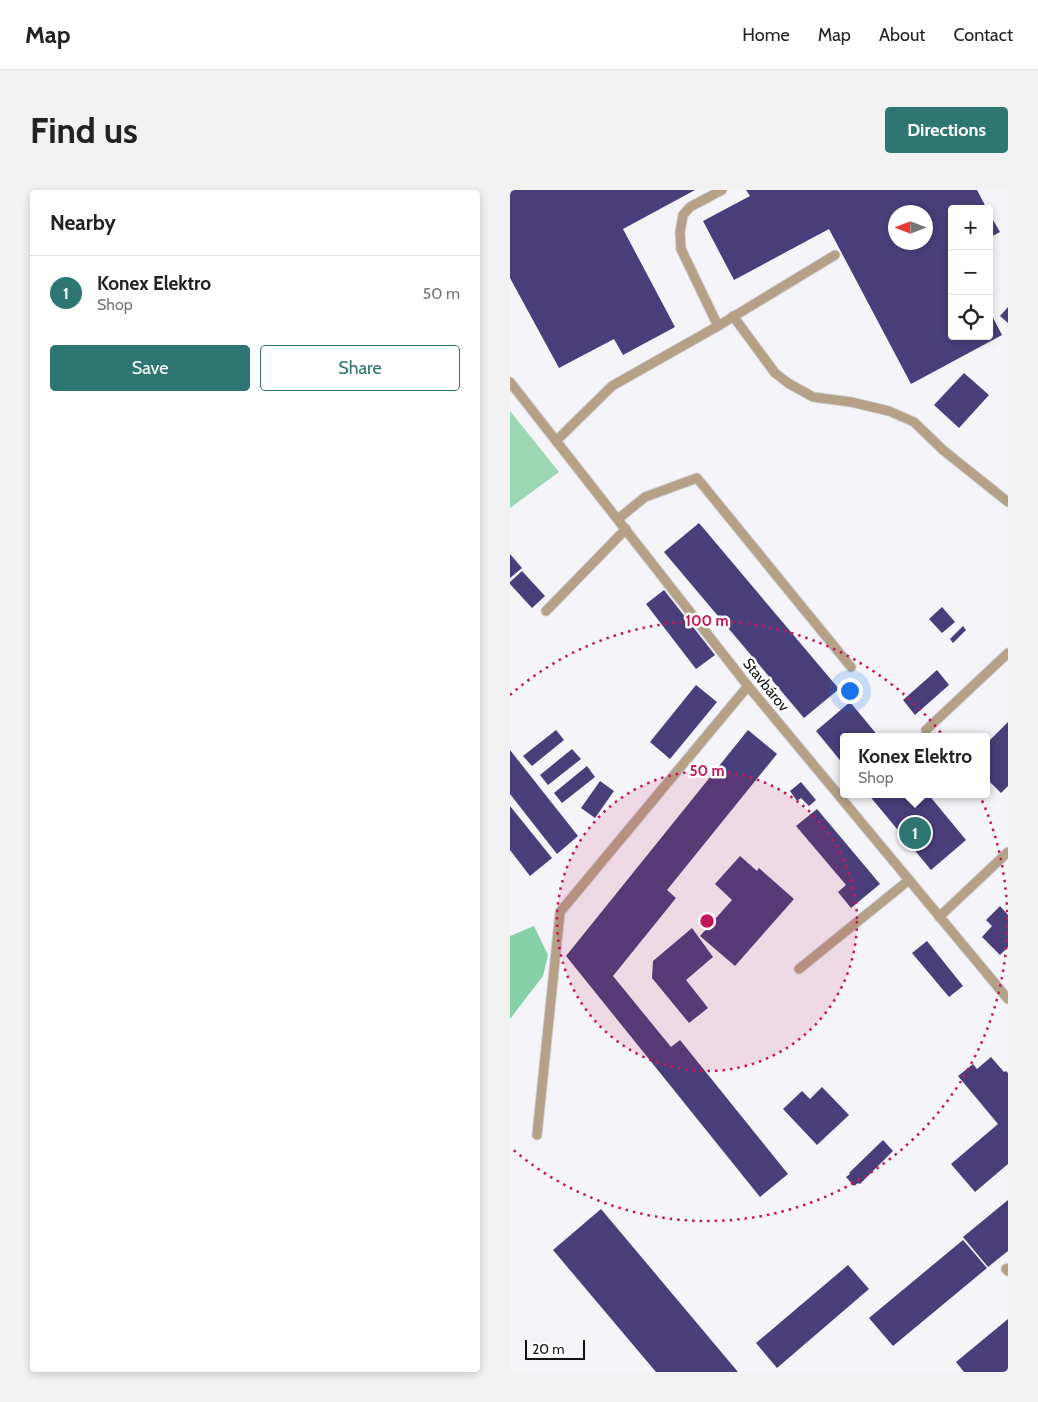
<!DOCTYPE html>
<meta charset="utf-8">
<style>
body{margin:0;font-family:Cabin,sans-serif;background:#f2f2f2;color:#222}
.controls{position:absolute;right:15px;top:15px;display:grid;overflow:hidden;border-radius:5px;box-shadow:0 2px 8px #0003}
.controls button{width:45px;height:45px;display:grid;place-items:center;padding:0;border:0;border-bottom:1px solid #e0e0e0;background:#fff;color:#222;font:25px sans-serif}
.compass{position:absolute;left:378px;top:15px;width:45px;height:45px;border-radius:50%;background:#fff;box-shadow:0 2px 8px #0003;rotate:270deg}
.scale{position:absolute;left:15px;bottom:12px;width:60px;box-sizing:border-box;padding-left:5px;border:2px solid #121213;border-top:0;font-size:14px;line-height:18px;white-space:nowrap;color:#121213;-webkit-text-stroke:4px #fff;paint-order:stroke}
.you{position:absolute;left:339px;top:500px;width:18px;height:18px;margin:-12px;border:4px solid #fff;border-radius:50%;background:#1a73e8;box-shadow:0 0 0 8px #1a73e833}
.badge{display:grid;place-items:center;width:32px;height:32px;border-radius:50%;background:#2d7672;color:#fff;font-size:16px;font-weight:700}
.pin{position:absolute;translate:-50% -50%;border:2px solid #fff;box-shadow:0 1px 5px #0006}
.popup{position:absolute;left:330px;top:543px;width:150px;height:65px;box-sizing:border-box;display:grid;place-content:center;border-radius:5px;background:#fff;filter:drop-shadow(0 1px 4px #0005);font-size:16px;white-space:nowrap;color:#767676}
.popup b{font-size:19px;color:#222}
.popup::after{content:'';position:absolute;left:50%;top:100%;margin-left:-10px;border:10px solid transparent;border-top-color:#fff}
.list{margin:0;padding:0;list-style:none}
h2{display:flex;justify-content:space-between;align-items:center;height:65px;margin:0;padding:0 20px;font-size:21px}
h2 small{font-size:16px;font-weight:400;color:#767676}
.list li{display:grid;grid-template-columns:32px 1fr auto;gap:15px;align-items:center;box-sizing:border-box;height:75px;padding:0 20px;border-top:1px solid #e0e0e0}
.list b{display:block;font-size:19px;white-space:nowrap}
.list p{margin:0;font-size:16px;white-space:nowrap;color:#767676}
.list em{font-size:16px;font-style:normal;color:#767676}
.actions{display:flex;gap:10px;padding:15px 20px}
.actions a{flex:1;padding:11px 0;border:1px solid #2d7672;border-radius:5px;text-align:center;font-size:18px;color:#2d7672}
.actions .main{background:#2d7672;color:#fff}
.icon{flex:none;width:28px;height:28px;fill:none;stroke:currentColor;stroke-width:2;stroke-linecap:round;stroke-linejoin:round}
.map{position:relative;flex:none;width:498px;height:1182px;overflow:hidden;border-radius:5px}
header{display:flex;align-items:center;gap:30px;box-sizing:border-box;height:70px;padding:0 25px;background:#fff;border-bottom:1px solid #e0e0e0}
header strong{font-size:24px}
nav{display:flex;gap:28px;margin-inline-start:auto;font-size:18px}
.intro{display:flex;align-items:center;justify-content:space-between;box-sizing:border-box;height:120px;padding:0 30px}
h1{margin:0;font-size:35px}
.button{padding:12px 22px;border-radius:5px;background:#2d7672;color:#fff;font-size:18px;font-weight:700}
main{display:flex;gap:30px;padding:0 30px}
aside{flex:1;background:#fff;border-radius:5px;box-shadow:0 2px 8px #0003}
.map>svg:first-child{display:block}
.green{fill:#9dd6b5}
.forest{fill:#86d1a7}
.building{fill:#493e79;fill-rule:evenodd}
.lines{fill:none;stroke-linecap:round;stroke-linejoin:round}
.lane-casing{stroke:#d1d0d3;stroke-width:11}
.lane{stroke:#b4a187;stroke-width:9}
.ring{fill:none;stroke:#c2185b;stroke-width:2.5;stroke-dasharray:2.5 5}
.labels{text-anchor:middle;stroke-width:5;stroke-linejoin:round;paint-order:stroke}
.street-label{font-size:15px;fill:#121213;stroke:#fff}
.centre{fill:#c2185b;stroke:#fff;stroke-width:2.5}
.ring-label{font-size:15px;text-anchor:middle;font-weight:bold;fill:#c2185b;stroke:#fff;stroke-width:5;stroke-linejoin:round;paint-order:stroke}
</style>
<header>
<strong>Map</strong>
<nav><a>Home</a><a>Map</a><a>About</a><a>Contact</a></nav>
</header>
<div class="intro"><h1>Find us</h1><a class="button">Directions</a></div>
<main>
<aside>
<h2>Nearby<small></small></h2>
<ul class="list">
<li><span class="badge">1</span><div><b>Konex Elektro</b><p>Shop</p></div><em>50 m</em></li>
</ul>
<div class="actions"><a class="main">Save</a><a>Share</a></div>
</aside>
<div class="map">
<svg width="498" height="1182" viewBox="0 0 498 1182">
<rect width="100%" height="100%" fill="#f5f4f8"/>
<path class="green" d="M0 221 49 282 0 318Z"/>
<path class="forest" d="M24 736 38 765 33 786 0 829V746Z"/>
<g class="building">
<path d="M0 0H185L113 39 165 137 113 165 104 149 49 178 0 88Z"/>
<path d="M236 0H467L477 19H442V146H479V120L492 145 401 194 319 39 224 90 193 31 240 6ZM386 22H416V52H386Z"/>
<path d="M479 23 490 42 479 48Z"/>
<path d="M498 117V133L490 126Z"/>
<path d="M454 183 479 205 449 238 424 215Z"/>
<path d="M189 333 329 499 294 528 154 362Z"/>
<path d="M0 364 12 378 0 388Z"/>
<path d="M12 381 35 406 22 418 0 394V392Z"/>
<path d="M154 400 205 465 186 479 136 414Z"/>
<path d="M432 417 445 432 432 443 419 429Z"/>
<path d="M453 436 456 440 443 453 440 449Z"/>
<path d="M427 480 439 495 405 525 393 510Z"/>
<path d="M186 495 207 512 160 569 140 552Z"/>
<path d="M340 512 369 547H334V575L306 541Z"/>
<path d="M498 532V596L491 603 476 588V554Z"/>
<path d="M46 540 54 550 22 576 13 566Z"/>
<path d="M238 540 267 564 157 700 166 708 103 786 161 857 170 850 278 984 250 1007 56 766Z"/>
<path d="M62 559 71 569 38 595 30 585Z"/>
<path d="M0 560 68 646 47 664 0 604Z"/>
<path d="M77 576 85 587 52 613 44 603Z"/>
<path d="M90 591 104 601 85 628 71 618Z"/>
<path d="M291 592 306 610 299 616 291 608 287 611 280 601Z"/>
<path d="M358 604H418L456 650 421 680Z"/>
<path d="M0 616 42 668 20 686 0 660Z"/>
<path d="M307 619 370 694 341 718 328 702 336 695 286 636Z"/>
<path d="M230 666 247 681 249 678 284 709 225 776 190 746 222 710 205 694Z"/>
<path d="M490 716 498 725V757L490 765 472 747 482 736 476 730Z"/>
<path d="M182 738 203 767 176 790 198 818 179 833 142 788 143 771Z"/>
<path d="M417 751 453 796 439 807 402 763Z"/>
<path d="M481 867 494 882 496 881 498 883V974L465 1002 441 974 488 934 448 886 463 874 467 879Z"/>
<path d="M312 897 339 925 307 955 273 919 292 901 300 909Z"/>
<path d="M373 950 383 961 350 994 348 993 344 996 336 987 340 984 339 983Z"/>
<path d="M498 1010V1061L478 1077 453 1047Z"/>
<path d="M91 1019 228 1182H146L43 1060Z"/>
<path d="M453 1050 477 1078 383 1156 359 1128Z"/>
<path d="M338 1075 359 1099 267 1178 246 1153Z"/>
<path d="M498 1129V1180L495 1182H454L446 1172Z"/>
</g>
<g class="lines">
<g class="lane-casing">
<g id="lane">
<path d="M223 126 265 183 278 193 303 207 341 212 379 221 404 232 433 260 498 312"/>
<path d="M208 136 171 59 170 42 173 25 180 17 212 0"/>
<path d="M0 192 238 496 498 809"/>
<path d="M46 251 102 196 208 136 325 65"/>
<path d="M108 329 135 307 187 288 341 477"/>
<path d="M36 421 116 339"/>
<path d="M416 540 498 463"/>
<path d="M429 727 498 662"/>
<path d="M289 779 399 690"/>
<path d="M27 945 50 722 238 496"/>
<path d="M498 1078 496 1079 498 1081"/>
</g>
</g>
<use href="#lane" class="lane"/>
</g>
<circle cx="197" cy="731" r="150" fill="#c2185b" fill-opacity=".12"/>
<g class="ring">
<circle cx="197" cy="731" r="150"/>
<path d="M0 505A300 300 0 1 1 0 957"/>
</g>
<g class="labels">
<g class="street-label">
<text transform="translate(256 495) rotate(51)" y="5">Stavbárov</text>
</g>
</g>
<circle cx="197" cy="731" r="8" class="centre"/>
<g class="ring-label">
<text x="197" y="436">100 m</text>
<text x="197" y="586">50 m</text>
</g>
</svg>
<div class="controls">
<button>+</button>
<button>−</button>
<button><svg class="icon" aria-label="locate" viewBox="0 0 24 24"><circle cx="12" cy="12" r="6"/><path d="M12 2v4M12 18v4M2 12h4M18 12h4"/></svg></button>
</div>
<svg class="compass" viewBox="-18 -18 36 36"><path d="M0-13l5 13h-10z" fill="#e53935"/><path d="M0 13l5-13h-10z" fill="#767676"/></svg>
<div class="scale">20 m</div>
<div class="you"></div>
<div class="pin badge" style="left:405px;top:643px">1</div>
<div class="popup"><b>Konex Elektro</b>Shop</div>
</div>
</main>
